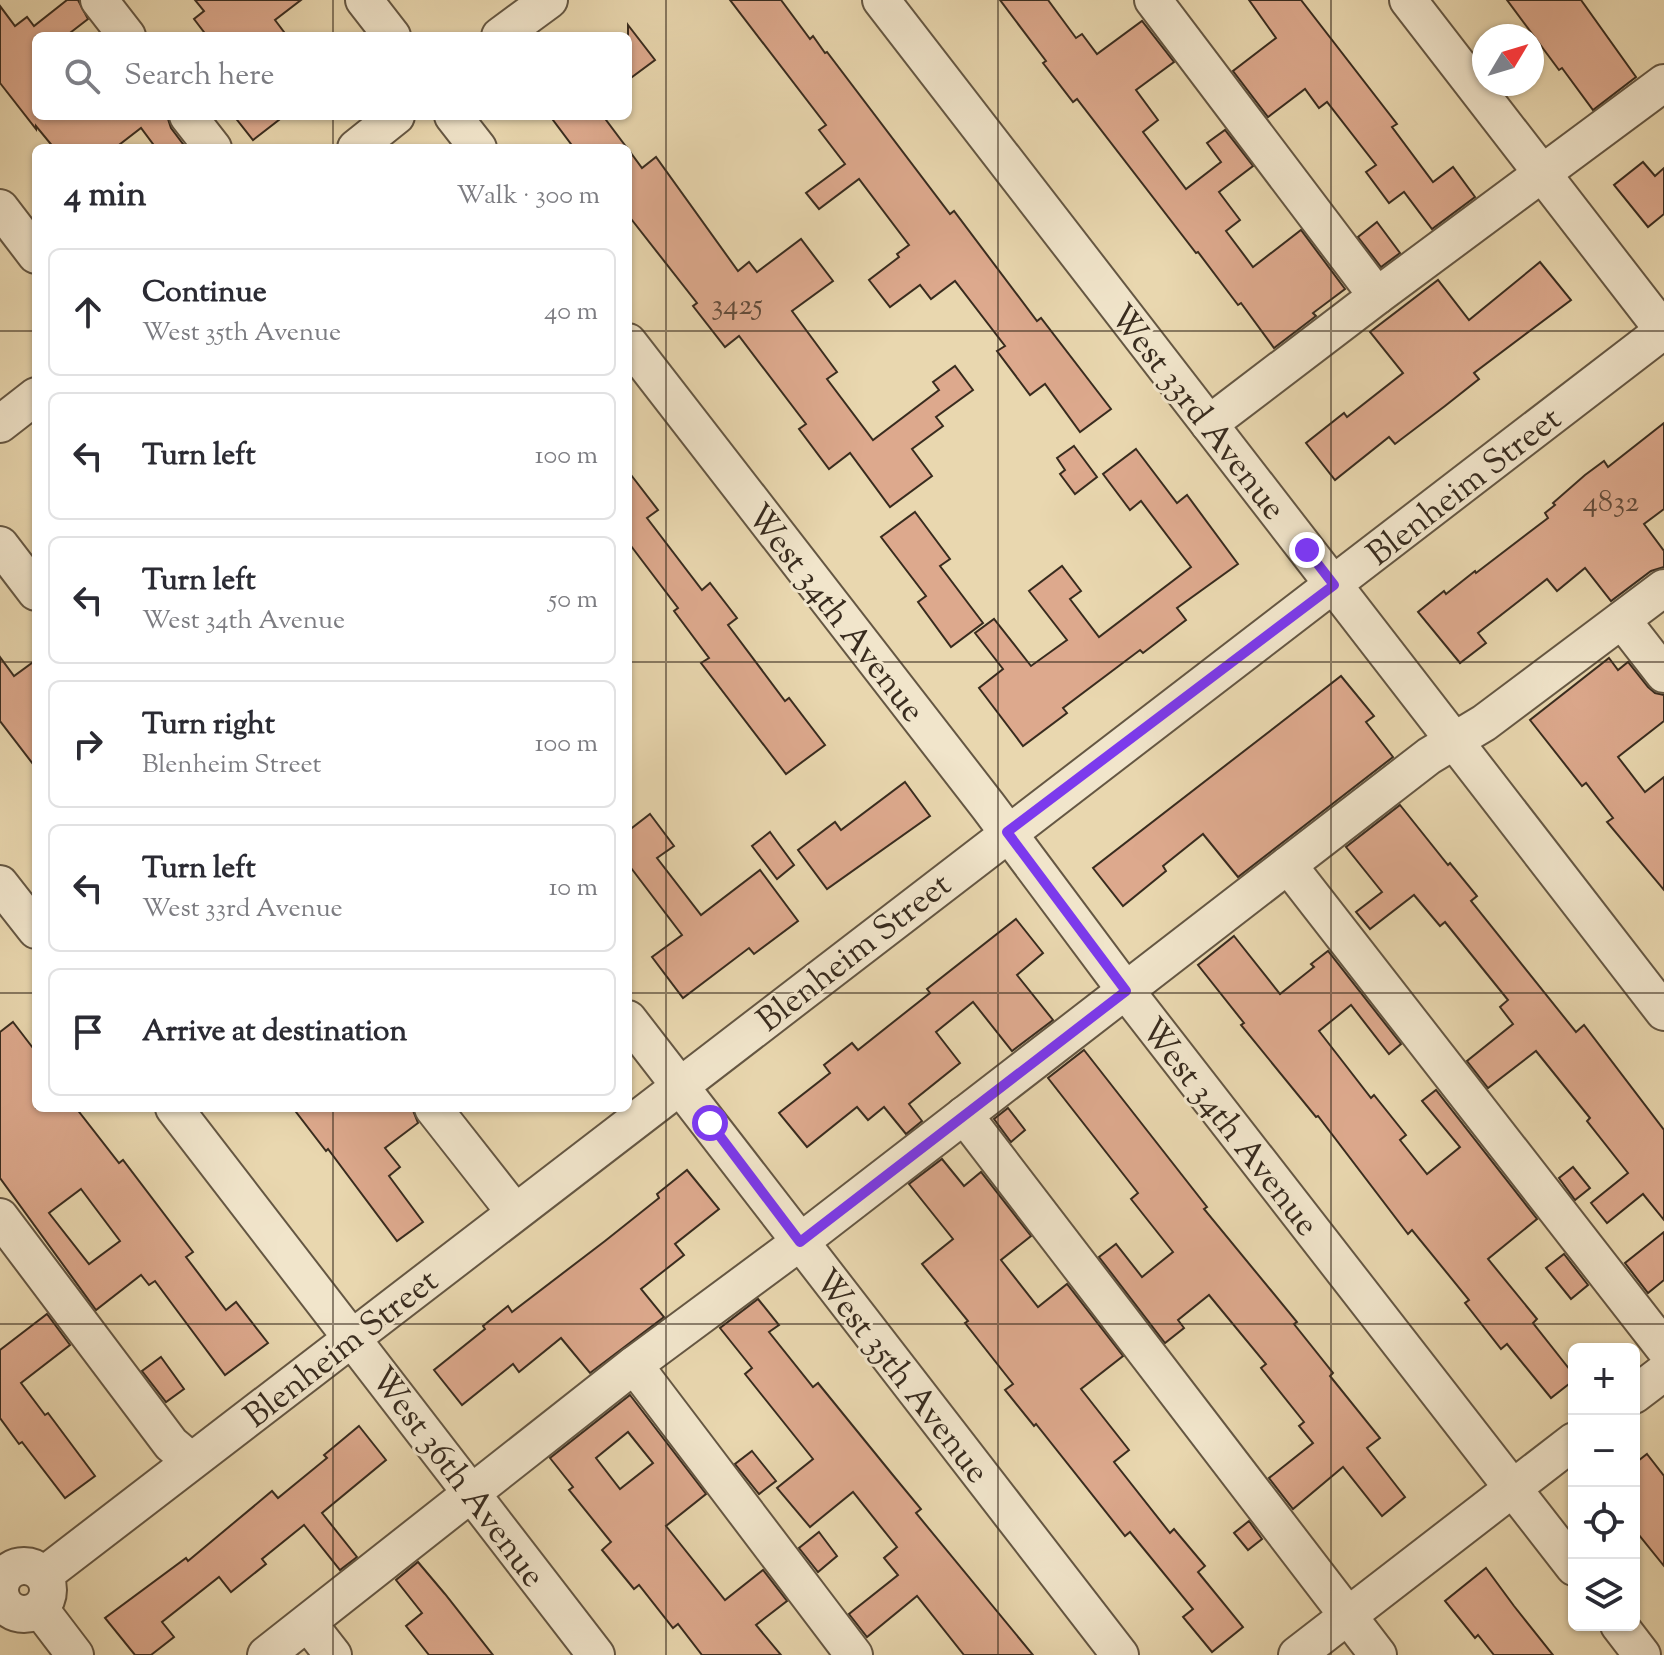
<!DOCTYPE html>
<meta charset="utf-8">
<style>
body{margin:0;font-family:"Sorts Mill Goudy",serif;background:#f7f7f7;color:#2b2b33}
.controls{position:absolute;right:24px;bottom:24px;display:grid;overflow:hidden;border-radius:12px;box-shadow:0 2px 6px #0004}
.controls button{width:72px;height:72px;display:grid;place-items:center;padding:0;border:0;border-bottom:2px solid #e1e1e2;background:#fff;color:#2b2b33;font:40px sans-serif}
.compass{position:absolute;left:1472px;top:24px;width:72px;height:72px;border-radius:50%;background:#fff;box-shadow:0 2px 6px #0004;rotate:52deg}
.stop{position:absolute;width:24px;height:24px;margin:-18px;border:6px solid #7c3aed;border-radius:50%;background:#fff}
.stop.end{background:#7c3aed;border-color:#fff;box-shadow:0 2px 8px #0008}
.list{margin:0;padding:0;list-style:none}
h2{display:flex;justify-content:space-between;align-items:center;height:104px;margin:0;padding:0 32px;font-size:34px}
h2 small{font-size:26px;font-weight:400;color:#7c7c81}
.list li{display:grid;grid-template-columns:52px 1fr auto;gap:24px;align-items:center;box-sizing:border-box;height:128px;margin:0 16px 16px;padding:0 16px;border:2px solid #e1e1e2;border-radius:12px}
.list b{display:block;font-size:30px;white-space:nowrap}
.list p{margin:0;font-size:26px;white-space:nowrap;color:#7c7c81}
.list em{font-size:26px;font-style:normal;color:#7c7c81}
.icon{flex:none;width:44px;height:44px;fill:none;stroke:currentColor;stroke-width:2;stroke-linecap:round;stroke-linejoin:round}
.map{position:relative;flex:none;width:1664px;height:1655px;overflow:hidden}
.search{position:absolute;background:#fff;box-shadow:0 2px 6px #0004;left:32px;top:32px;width:600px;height:88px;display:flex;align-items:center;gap:20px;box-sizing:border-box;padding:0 28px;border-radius:12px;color:#7c7c81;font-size:30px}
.panel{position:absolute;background:#fff;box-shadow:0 2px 6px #0004;left:32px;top:144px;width:600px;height:968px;border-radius:12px}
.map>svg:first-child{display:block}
.building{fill:#dda98d;stroke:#392c1f;stroke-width:2;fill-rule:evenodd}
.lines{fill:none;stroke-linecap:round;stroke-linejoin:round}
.minor-casing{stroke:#655743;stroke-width:40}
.minor{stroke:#f1e5cb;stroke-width:36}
.route{stroke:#7c3aed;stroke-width:10}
.grid{fill:none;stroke:#392c1f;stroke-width:2;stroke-opacity:0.55}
.labels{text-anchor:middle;stroke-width:6;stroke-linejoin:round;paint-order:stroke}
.number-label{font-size:30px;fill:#624b3a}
.street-label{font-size:34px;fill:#392c1f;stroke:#f1e5cb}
</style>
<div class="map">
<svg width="1664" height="1655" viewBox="0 0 1664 1655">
<rect width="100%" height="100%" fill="#e9d7af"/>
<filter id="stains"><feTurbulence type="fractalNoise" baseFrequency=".0025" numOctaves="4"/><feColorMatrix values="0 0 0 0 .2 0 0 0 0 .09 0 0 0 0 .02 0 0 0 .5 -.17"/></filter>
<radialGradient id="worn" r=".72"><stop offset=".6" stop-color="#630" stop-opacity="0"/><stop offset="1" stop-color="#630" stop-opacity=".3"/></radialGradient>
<g class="building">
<path d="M67 0H78L88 19 66 36H36V116H167L171 128 186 148H156L141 128 115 148H54L36 126V129L0 83V6L15 26 27 17 34 26Z"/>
<path d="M195 0H301L275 20 287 36H207L194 19 204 11Z"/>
<path d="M730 0H781L810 39 813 36 825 53 827 52 950 214 954 211 1037 321 1041 318 1111 409 1080 432 1045 384 1030 395 997 351 1005 346 955 281 931 299 920 285 890 307 869 280 899 257 897 254 909 245 859 179 819 209 806 193 845 164 819 130 826 125Z"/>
<path d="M1000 0H1048L1076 38 1082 34 1097 54 1142 21 1174 62 1136 90 1158 120 1143 132 1186 189 1221 162 1207 143 1225 130 1253 166 1219 192 1240 220 1226 231 1253 267 1301 230 1345 289 1313 313 1316 316 1274 348 1241 303 1238 305 1198 252 1196 253 1077 99 1073 102 1043 63 1046 61Z"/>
<path d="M1249 0H1301L1397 124 1392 127 1433 182 1453 167 1475 197 1432 229 1404 192 1389 203 1366 172 1376 165 1327 102 1319 108 1305 89 1268 117 1233 71 1276 38Z"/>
<path d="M1507 0H1581L1636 77 1593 110 1562 68 1559 70Z"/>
<path d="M628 25 655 60 628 80Z"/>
<path d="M234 116H284L253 140Z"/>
<path d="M550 116H603L627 148H574Z"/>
<path d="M628 149 642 168 656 157 738 271 749 262 757 272 801 239 833 281 792 311 837 372 827 379 873 440 939 390 933 382 955 366 973 390 936 417 943 426 912 449 932 476 890 507 850 453 829 469 799 429 806 424 739 336 725 347 693 306 697 303 628 215Z"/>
<path d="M1643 162 1655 176 1664 168V214L1648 227 1614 185Z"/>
<path d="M1377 222 1400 253 1381 267 1358 237Z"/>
<path d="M1540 262 1571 300 1474 373 1479 379 1445 406 1395 444 1389 437 1335 480 1306 443 1344 413 1347 417 1403 373 1370 332 1438 280 1469 320Z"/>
<path d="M1664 423V509L1644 524 1664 551V567L1651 571 1611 601 1585 568 1557 591 1547 579 1478 633 1486 643 1460 663 1418 612 1444 591 1446 594 1475 571 1476 573 1548 518 1545 513 1555 505 1553 503 1585 475 1604 461 1608 467Z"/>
<path d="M1074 446 1097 477 1075 494 1060 474 1065 470 1057 458Z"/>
<path d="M1136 449 1177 503 1187 495 1238 564 1177 608 1186 620 1143 653 1140 650 1063 708 1067 713 1023 746 979 688 1003 669 975 633 994 619 1031 666 1067 640 1029 591 1062 566 1081 591 1070 599 1099 637 1191 567 1141 501 1130 510 1103 474Z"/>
<path d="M628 471 658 510 647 518 702 590 710 583 737 618 728 625 785 701 789 698 825 745 786 774 701 663 709 658 674 611 678 608 628 542Z"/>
<path d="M915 512 950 559 940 566 983 623 951 647 918 602 926 596 881 537Z"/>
<path d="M0 657 14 676 36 660V768L0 721Z"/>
<path d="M1609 658 1618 670 1628 662 1648 687 1655 693 1664 695V721L1618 757 1645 792 1664 777V890L1607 822 1613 818 1586 783 1582 786 1530 720Z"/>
<path d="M1341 676 1374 716 1366 722 1393 757 1238 877 1203 834 1163 866 1166 871 1123 906 1093 868Z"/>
<path d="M905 782 930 816 827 889 798 850 835 822 841 830Z"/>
<path d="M1400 805 1448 865 1450 863 1477 896 1471 901 1576 1032 1584 1025 1664 1130V1220L1643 1194 1607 1223 1591 1203 1628 1173 1587 1121 1590 1118 1536 1051 1488 1088 1467 1061 1513 1024 1500 1007 1508 1000 1445 922 1440 926 1414 895 1370 929 1356 912 1382 892 1346 847Z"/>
<path d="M650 814 674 846 657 858 701 915 760 870 798 921 754 954 749 948 683 998 652 957 682 935 628 864V831Z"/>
<path d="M770 832 794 865 777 879 752 846Z"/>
<path d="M1016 919 1043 953 1017 975 1053 1020 1012 1051 973 1002 936 1032 960 1063 909 1104 922 1121 906 1134 884 1107 868 1120 857 1107 807 1147 779 1113 830 1073 824 1065 852 1043 858 1050 930 993 927 989Z"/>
<path d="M1234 936 1280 994 1314 967 1311 964 1328 951 1401 1044 1389 1054 1351 1005 1319 1031 1371 1098 1374 1095 1406 1135 1400 1140 1427 1174 1460 1147 1422 1101 1436 1090 1537 1219 1488 1259 1537 1319 1533 1323 1574 1375V1380L1551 1398 1507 1344 1501 1349 1465 1303 1469 1300 1412 1230 1408 1234 1318 1116 1316 1117 1241 1025 1244 1023 1198 965Z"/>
<path d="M13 1022 36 1052V1108H76L119 1163 123 1160 193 1252 186 1257 226 1310 236 1302 268 1343 225 1375 155 1281 149 1285 141 1275 96 1310 0 1178V1032ZM81 1189 120 1241 89 1264 49 1213Z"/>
<path d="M1084 1050 1207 1207 1204 1209 1297 1322 1294 1324 1333 1373 1330 1376 1380 1438 1367 1448 1405 1497 1382 1516 1343 1467 1293 1509 1269 1478 1313 1443 1299 1426 1304 1422 1261 1368 1266 1364 1209 1295 1178 1320 1184 1328 1165 1343 1099 1257 1116 1244 1142 1277 1173 1252 1131 1199 1138 1193 1048 1078Z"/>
<path d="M293 1108H412L418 1123 385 1148 400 1167 389 1176 423 1222 397 1241 328 1149 326 1151Z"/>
<path d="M1008 1108 1025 1130 1011 1142 994 1119Z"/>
<path d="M942 1159 964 1186 981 1172 1031 1236 1001 1260 1038 1307 1067 1284 1123 1356 1081 1389 1129 1450 1114 1462 1170 1533 1174 1529 1205 1566 1198 1572 1243 1627 1212 1652 1183 1617 1193 1609 1130 1532 1125 1536 1036 1424 1034 1426 1005 1390 1013 1384 965 1323 968 1321 922 1264 953 1239 909 1184Z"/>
<path d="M1573 1167 1590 1188 1575 1200 1559 1178Z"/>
<path d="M687 1170 719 1209 675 1244 684 1255 641 1289 664 1317 590 1373 561 1338 519 1372 513 1364 462 1405 434 1370 485 1329 483 1326 508 1306 512 1312 605 1241 659 1198 657 1194Z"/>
<path d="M1664 1232V1280L1648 1293 1625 1263Z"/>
<path d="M1564 1254 1588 1285 1571 1299 1546 1268Z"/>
<path d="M758 1299 779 1325 769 1332 813 1387 818 1383 892 1474 921 1509 916 1513 1033 1655H964L917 1596 867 1637 849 1614 898 1575 884 1558 897 1547 853 1492 810 1527 777 1488 813 1459 745 1374 752 1368 720 1328Z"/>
<path d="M47 1314 70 1345 21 1383 45 1415 48 1413 95 1476 65 1498 22 1442 19 1444 0 1418V1350Z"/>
<path d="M161 1357 184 1389 166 1402 142 1371Z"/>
<path d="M630 1395 706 1494 666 1526 725 1600 763 1570 787 1601 756 1625 781 1655H702L678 1624 673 1628 639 1585 634 1589 602 1550 611 1542 569 1490 573 1487 550 1458ZM628 1432 653 1463 620 1489 596 1458Z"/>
<path d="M359 1426 386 1460 322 1513 357 1557 340 1570 304 1525 262 1559 266 1564 231 1592 219 1577 162 1622 174 1637 151 1655H135L105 1618 186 1558 188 1561 272 1491 278 1498 327 1458 324 1455Z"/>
<path d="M752 1451 776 1481 759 1494 735 1464Z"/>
<path d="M1647 1454 1664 1476V1566L1634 1529V1464Z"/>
<path d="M1249 1521 1262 1539 1248 1550 1234 1533Z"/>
<path d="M819 1532 837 1556 818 1572 799 1548Z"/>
<path d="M418 1562 445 1594 493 1655H429L406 1626 422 1613 396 1580Z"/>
<path d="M1486 1568 1514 1606 1553 1655H1494L1478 1635 1475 1638 1445 1601Z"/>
</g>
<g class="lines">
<g class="minor-casing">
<g id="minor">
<path d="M99 0 127 36"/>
<path d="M364 0 392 36"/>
<path d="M881 0 1664 1012"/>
<path d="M1153 0 1377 296"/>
<path d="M1408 0 1664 331"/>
<path d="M500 36 549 0"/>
<path d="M188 116 213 148"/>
<path d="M453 116 478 148"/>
<path d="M356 148 396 116"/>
<path d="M0 208 36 255"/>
<path d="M628 342 988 806 1126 991 1574 1567"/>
<path d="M0 424 36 396"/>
<path d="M1209 424 1377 296 1664 83"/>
<path d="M0 545 36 592"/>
<path d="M1622 620 1664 674"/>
<path d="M1288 865 1664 1348"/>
<path d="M0 884 36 930"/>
<path d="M628 1019 1120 1655"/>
<path d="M174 1108 596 1655"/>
<path d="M433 1108 514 1211"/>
<path d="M964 1115 1378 1655"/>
<path d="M0 1217 171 1444 191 1461"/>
<path d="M634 1365 854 1655"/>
<path d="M1634 1395 1664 1372"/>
<circle cx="24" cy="1590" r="24"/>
<path d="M44 1575C581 1156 1125 746 1664 330"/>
<path d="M40 1609 75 1655"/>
<path d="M308 1623 333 1655"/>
<path d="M1619 1625 1642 1655"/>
<path d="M266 1655 634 1365 800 1242 1429 756 1484 723 1664 588"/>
<path d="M1297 1655 1574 1441"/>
</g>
</g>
<use href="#minor" class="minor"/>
</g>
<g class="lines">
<path class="route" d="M710 1123 800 1242 1126 991 1007 832 1334 585 1307 550"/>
</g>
<path class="grid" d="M333 0V36M666 0V1655M998 0V1655M1331 0V1655M333 116V148M0 331H36M628 331H1664M0 662H36M628 662H1664M0 993H36M628 993H1664M333 1108V1655M0 1324H1664"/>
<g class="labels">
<g class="number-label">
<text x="737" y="314">3425</text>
<text x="1611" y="511">4832</text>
</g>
<g class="street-label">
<text transform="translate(1199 411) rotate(52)" y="12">West 33rd Avenue</text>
<text transform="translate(1463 485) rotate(-38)" y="12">Blenheim Street</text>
<text transform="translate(837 612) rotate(52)" y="12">West 34th Avenue</text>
<text transform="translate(853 951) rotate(-38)" y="12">Blenheim Street</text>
<text transform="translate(1231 1126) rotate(52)" y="12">West 34th Avenue</text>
<text transform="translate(340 1347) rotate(-38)" y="12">Blenheim Street</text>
<text transform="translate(903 1375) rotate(52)" y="12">West 35th Avenue</text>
<text transform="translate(459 1476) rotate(53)" y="12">West 36th Avenue</text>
</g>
</g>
<rect width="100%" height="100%" filter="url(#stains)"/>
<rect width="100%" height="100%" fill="url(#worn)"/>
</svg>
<div class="controls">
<button>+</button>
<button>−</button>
<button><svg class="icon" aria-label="locate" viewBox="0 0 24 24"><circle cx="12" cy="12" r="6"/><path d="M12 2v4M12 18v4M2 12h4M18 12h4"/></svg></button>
<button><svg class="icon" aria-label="layers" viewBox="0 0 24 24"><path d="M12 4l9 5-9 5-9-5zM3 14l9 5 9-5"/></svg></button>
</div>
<svg class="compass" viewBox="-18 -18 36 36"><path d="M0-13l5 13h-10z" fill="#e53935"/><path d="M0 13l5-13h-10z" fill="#7c7c81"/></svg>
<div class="stop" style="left:710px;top:1123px"></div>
<div class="stop end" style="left:1307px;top:550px"></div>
<div class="search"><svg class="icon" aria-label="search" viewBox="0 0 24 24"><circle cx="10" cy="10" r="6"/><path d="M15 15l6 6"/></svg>Search here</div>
<section class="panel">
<h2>4 min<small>Walk · 300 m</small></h2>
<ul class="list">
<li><svg class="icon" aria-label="ahead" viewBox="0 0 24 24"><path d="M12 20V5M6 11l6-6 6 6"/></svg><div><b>Continue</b><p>West 35th Avenue</p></div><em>40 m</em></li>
<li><svg class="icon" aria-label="left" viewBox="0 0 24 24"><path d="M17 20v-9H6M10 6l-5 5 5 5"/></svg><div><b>Turn left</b></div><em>100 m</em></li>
<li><svg class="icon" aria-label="left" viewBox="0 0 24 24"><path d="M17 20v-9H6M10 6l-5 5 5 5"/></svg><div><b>Turn left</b><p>West 34th Avenue</p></div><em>50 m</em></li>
<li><svg class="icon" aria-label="right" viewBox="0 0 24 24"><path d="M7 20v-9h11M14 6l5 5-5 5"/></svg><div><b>Turn right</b><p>Blenheim Street</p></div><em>100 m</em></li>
<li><svg class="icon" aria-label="left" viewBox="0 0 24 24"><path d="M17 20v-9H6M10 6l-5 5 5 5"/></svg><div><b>Turn left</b><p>West 33rd Avenue</p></div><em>10 m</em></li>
<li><svg class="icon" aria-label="arrive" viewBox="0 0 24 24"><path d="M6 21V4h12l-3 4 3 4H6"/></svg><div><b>Arrive at destination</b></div></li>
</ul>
</section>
</div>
